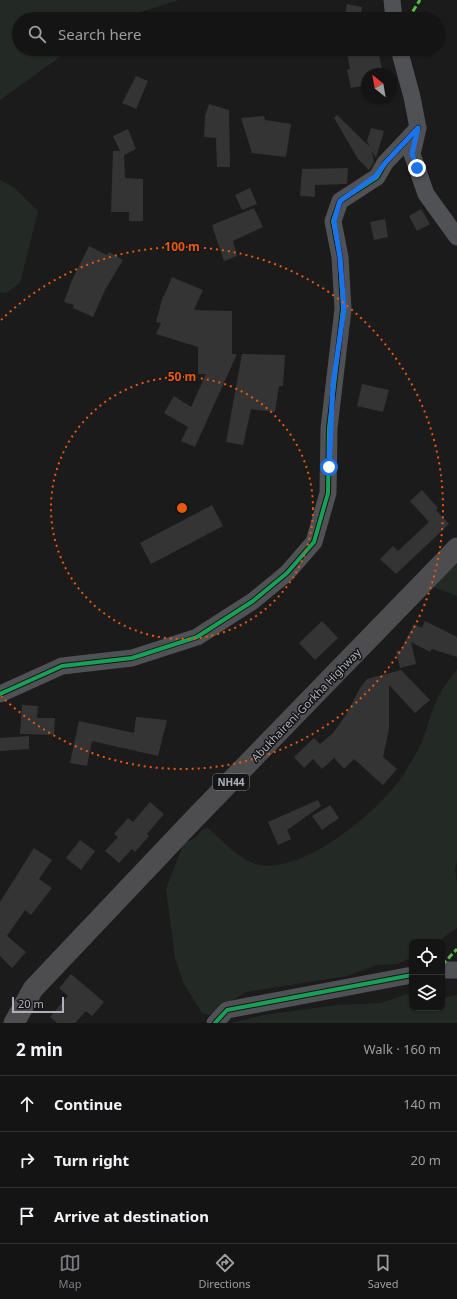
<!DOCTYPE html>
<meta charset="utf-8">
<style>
body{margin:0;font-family:"Noto Sans",sans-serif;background:#212122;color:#f1f3f6}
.controls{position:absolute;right:12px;bottom:12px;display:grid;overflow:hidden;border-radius:8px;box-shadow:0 1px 3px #0004}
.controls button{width:36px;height:36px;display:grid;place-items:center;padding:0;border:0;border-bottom:1px solid #333334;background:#141414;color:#f1f3f6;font:20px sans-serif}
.compass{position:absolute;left:361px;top:68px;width:36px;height:36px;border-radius:50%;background:#141414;box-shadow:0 1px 3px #0004;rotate:329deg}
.scale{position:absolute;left:12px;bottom:10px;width:52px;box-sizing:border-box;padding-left:4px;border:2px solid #aeb1bb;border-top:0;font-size:11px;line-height:14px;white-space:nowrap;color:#aeb1bb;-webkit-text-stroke:3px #151517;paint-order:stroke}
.stop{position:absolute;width:12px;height:12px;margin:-9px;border:3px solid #1a73e8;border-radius:50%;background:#fff}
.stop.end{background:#1a73e8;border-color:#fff;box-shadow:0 1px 4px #0008}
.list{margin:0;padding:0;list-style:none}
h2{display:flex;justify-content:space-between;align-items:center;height:52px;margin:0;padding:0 16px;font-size:17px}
h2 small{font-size:13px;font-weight:400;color:#9d9ea0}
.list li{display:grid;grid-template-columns:26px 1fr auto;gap:12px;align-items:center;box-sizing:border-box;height:56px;padding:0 16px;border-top:1px solid #333334}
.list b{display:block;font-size:15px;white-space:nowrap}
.list em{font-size:13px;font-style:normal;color:#9d9ea0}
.icon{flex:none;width:22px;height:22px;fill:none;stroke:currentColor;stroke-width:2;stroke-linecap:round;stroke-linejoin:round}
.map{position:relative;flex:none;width:457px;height:1023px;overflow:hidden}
.search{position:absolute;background:#141414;box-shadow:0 1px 3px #0004;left:12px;right:12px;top:12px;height:44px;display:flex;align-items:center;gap:10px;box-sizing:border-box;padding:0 14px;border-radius:22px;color:#9d9ea0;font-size:15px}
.sheet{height:220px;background:#141414}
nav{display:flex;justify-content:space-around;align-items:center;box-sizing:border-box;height:56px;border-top:1px solid #333334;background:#141414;font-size:11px;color:#9d9ea0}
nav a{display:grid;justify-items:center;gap:2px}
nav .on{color:#7b7c83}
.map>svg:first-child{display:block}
.green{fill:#232a25}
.building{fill:#343435}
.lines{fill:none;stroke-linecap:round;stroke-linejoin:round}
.minor{stroke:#505154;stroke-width:17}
.major{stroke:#4d4d50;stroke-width:21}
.quiet{stroke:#58b947;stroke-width:3;stroke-dasharray:6 3;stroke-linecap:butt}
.cycleway-casing{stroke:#151517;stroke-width:6}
.cycleway{stroke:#1a9f57;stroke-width:4}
.route{stroke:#1a73e8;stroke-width:5}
.ring{fill:none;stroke:#e8590c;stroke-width:2;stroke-dasharray:2 4}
.labels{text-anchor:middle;stroke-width:3;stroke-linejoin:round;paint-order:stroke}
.shield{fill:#151517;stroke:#80828a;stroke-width:1}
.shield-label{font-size:10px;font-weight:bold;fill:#aeb1bb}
.street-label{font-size:11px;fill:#aeb1bb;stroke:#151517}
.centre{fill:#e8590c;stroke:#151517;stroke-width:2}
.ring-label{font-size:12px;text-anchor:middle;font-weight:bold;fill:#e8590c;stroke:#151517;stroke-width:3;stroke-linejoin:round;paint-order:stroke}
</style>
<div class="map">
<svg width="457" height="1023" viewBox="0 0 457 1023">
<rect width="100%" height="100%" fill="#1b1b1b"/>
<g class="green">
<path d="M0 0H179L118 19H19V49H71L0 100Z"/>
<path d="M0 180 15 188 38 211 20 283 6 293 0 292Z"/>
<path d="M457 557V596L430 586Z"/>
<path d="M457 669V861L455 869 457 883V928L444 937 440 942H412V957L398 964 378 965 347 976 246 992 209 1015 202 1013 183 982 175 958 166 889 183 845 197 836 203 829 208 828C223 841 240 861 260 865 306 873 380 810 404 774 410 763 418 751 423 740 428 726 431 712 437 699 442 688 450 679 457 669Z"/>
<path d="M407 994 412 996V1008H442V998L457 995V1023H231L264 1015 337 1005 381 1003Z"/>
</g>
<g class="building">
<path d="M347 4 362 7 360 19H344Z"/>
<path d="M346 49H378L383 74H367V85L351 88 347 70 350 69Z"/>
<path d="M136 76 148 81 136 109 122 103Z"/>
<path d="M209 104 229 110 230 167H217L216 138 204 137 205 116Z"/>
<path d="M337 115 370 147 367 141 371 128 384 131 376 158 372 151 374 162 369 170 358 159 334 118Z"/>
<path d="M264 116 265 120 291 124 286 157 252 153 241 118Z"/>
<path d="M128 129 136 149 124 155 125 178 143 179V221H129V212H111L113 151H120L113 136Z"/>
<path d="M348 168 347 184 315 185V197L300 196 302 169Z"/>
<path d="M250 188 257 204 242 210 235 195Z"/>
<path d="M254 208 263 227 233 241 237 256 224 261 212 225Z"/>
<path d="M421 209 430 224 417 231 409 216Z"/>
<path d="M385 219 388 237 374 240 370 222Z"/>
<path d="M89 246 107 255 109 252 123 260 105 290 93 317 73 308 74 305 64 302 72 280Z"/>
<path d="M172 277 203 290 194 310 232 311V354H237L195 447 181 441 188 427 164 413 174 396 191 407 206 374H198V347L156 334 161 323 156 322 163 296H164Z"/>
<path d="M242 354 285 355 283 386H279L275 412 251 409 243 445 226 442Z"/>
<path d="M362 384 389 390 383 412 357 406Z"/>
<path d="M422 490 438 508 436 510 449 524 396 574 380 559 393 546 398 551 429 522 410 501Z"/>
<path d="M212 505 223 526 151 564 140 543Z"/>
<path d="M322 621 338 638 315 660 299 643Z"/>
<path d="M425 621 457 637V657L432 649 430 652 411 642 416 664 400 668 396 651 401 650 414 624 422 628Z"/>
<path d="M401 670 430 700 415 713 389 685V729L383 757 397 769 383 785 354 759 344 769 334 758 322 769 313 759 304 768 294 757 314 738 320 744 333 733 346 715 360 688 367 679Z"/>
<path d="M22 705 38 706 37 718H55L54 735 20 734Z"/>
<path d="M136 717 167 720 158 756 92 741 87 766 70 763 79 721 134 733Z"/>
<path d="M29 736V749L0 751V738Z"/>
<path d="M318 800 321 806 287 830 291 839 278 845 268 822Z"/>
<path d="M150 802 164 814 147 834 149 836 135 852 132 849 119 863 105 851 118 837 114 834 128 818 133 822Z"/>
<path d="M330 805 339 818 322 830 312 816Z"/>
<path d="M80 840 95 851 81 870 66 858Z"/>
<path d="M34 848 52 860 39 879 52 888 31 915 25 910 7 936 26 952 12 968 0 956V902Z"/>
<path d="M71 974 104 1002 92 1016 86 1011 75 1023H57L50 1017 68 996 59 988Z"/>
</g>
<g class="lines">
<g class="minor">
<path d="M392 0 394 19"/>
<path d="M399 49 412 97 418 128 412 154 426 194 457 237"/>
<path d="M0 694 62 666 132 658 197 637 253 601 287 573 314 542 328 493 329 428 343 309 340 257 333 221 340 201 377 177 385 163 418 128"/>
<path d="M442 970H457"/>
<path d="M215 1023 227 1010 412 975"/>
</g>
<path class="major" d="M14 1023 33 989 194 819 457 548"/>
<g class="quiet">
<path d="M408 19 420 0"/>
<path d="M442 965 457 949"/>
</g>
<g class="cycleway-casing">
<g id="cycleway">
<path d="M0 694 62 666 132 658 197 637 253 601 287 573 314 542 328 493 329 428 343 309 340 257 333 221 340 201 377 177 385 163 418 128"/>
<path d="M215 1023 227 1010 412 975"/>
</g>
</g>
<use href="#cycleway" class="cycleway"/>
</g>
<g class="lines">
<path class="route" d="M329 467 333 384 344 309 340 257 334 221 340 201 376 176 385 163 418 128 412 154 417 168"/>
</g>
<g class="ring">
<circle cx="182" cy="508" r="131"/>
<path d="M1 320A261 261 0 1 1 1 696"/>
</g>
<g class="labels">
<rect class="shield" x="213" y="774" width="36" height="16" rx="3"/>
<g class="shield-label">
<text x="231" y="786">NH44</text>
</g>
<g class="street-label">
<text transform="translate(306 705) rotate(-46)" y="4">Abukhaireni-Gorkha Highway</text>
</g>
</g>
<circle cx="182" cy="508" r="6" class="centre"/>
<g class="ring-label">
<text x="182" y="251">100 m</text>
<text x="182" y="381">50 m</text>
</g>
</svg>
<div class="controls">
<button><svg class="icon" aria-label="locate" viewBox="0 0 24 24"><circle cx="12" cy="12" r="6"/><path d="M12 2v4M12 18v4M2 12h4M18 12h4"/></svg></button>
<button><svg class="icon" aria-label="layers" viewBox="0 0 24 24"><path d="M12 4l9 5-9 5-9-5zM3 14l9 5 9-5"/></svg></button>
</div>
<svg class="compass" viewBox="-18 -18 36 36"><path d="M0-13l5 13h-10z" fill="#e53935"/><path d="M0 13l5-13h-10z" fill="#9d9ea0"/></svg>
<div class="scale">20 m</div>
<div class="stop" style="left:329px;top:467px"></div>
<div class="stop end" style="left:417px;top:168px"></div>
<div class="search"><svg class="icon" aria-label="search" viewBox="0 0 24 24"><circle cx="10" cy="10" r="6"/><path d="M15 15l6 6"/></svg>Search here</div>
</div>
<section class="sheet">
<h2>2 min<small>Walk · 160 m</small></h2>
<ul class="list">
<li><svg class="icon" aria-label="ahead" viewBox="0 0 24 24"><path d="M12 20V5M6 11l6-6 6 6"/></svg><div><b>Continue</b></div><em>140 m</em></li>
<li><svg class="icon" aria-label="right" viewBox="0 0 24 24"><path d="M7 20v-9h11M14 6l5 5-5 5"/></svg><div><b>Turn right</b></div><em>20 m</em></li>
<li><svg class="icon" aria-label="arrive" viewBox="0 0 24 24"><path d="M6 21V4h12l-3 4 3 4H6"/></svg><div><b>Arrive at destination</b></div></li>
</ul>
</section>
<nav>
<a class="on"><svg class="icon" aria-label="map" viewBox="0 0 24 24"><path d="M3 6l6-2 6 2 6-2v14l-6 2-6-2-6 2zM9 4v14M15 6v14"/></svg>Map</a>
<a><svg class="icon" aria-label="directions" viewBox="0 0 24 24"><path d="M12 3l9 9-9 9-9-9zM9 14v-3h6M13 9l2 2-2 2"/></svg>Directions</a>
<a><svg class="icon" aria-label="saved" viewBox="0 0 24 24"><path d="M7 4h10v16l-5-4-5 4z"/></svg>Saved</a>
</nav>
